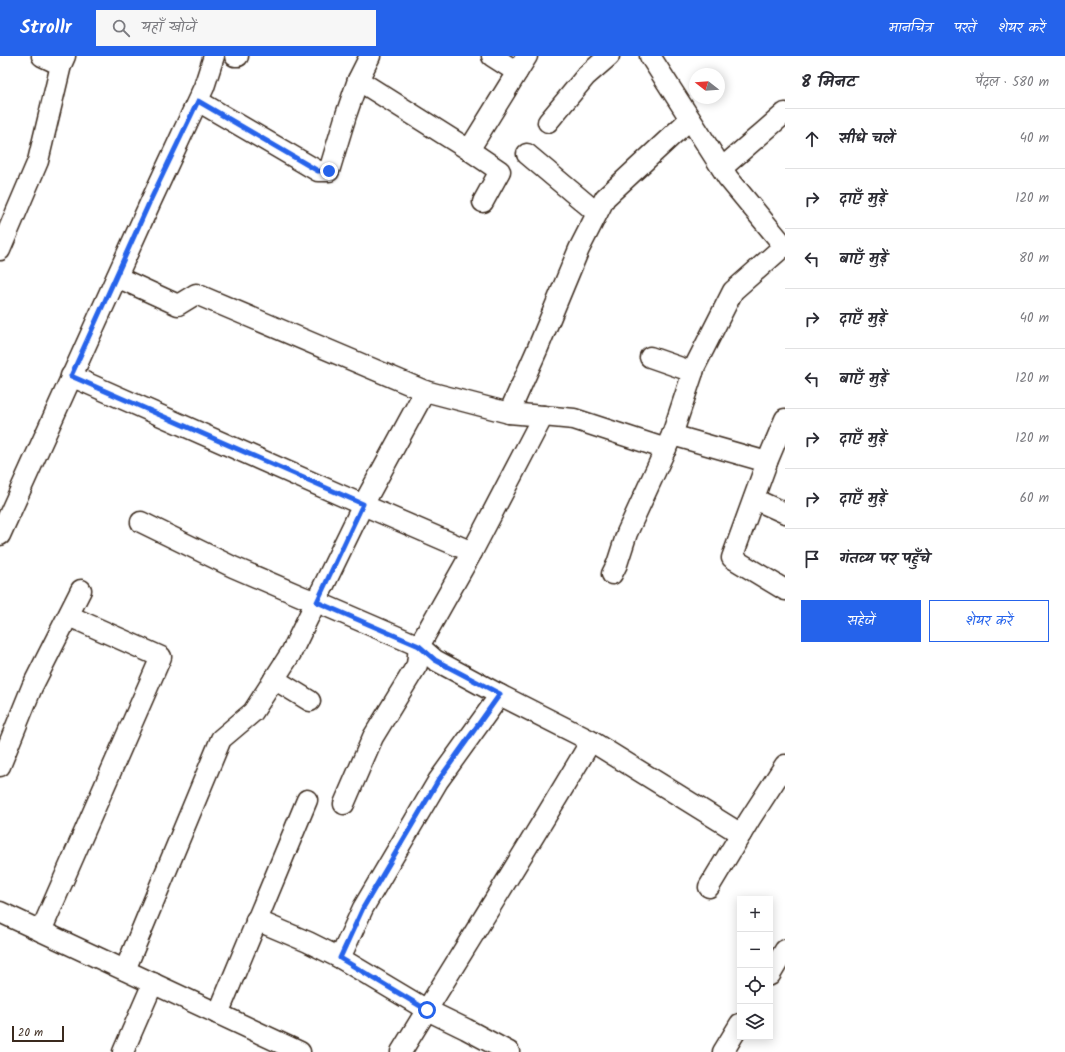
<!DOCTYPE html>
<html lang="hi">
<meta charset="utf-8">
<style>
body{margin:0;font-family:Kalam,"Playpen Sans Deva",sans-serif;background:#f7f7f7;color:#2b2b33}
.controls{position:absolute;right:12px;bottom:12px;display:grid;overflow:hidden;border-radius:0px;box-shadow:0 2px 10px #0003}
.controls button{width:36px;height:36px;display:grid;place-items:center;padding:0;border:0;border-bottom:1px solid #e1e1e2;background:#fff;color:#2b2b33;font:20px sans-serif}
.compass{position:absolute;left:689px;top:12px;width:36px;height:36px;border-radius:50%;background:#fff;box-shadow:0 2px 10px #0003;rotate:287deg}
.scale{position:absolute;left:12px;bottom:10px;width:52px;box-sizing:border-box;padding-left:4px;border:2px solid #3b2a1e;border-top:0;font-size:11px;line-height:14px;white-space:nowrap;color:#3b2a1e;-webkit-text-stroke:3px #fff;paint-order:stroke}
.stop{position:absolute;width:12px;height:12px;margin:-9px;border:3px solid #2563eb;border-radius:50%;background:#fff}
.stop.end{background:#2563eb;border-color:#fff;box-shadow:0 1px 4px #0008}
.list{margin:0;padding:0;list-style:none}
h2{display:flex;justify-content:space-between;align-items:center;height:52px;margin:0;padding:0 16px;font-size:17px}
h2 small{font-size:13px;font-weight:400;color:#7c7c81}
.list li{display:grid;grid-template-columns:26px 1fr auto;gap:12px;align-items:center;box-sizing:border-box;height:60px;padding:0 16px;border-top:1px solid #e1e1e2}
.list b{display:block;font-size:15px;white-space:nowrap}
.list em{font-size:13px;font-style:normal;color:#7c7c81}
.actions{display:flex;gap:8px;padding:12px 16px}
.actions a{flex:1;padding:9px 0;border:1px solid #2563eb;border-radius:0px;text-align:center;font-size:14px;color:#2563eb}
.actions .main{background:#2563eb;color:#fff}
.icon{flex:none;width:22px;height:22px;fill:none;stroke:currentColor;stroke-width:2;stroke-linecap:round;stroke-linejoin:round}
.map{position:relative;flex:none;width:785px;height:996px;overflow:hidden}
header{display:flex;align-items:center;gap:24px;box-sizing:border-box;height:56px;padding:0 20px;background:#2563eb;color:#fff}
header strong{font-size:19px}
nav{display:flex;gap:22px;margin-inline-start:auto;font-size:14px}
.search{width:280px;height:36px;background:#f7f7f7;display:flex;align-items:center;gap:10px;box-sizing:border-box;padding:0 14px;border-radius:0px;color:#7c7c81;font-size:15px}
main{display:flex}
aside{flex:1;background:#fff}
.map>svg:first-child{display:block}
.lines{fill:none;stroke-linecap:round;stroke-linejoin:round}
.minor-casing{stroke:#3b2a1e;stroke-width:23}
.minor{stroke:#fff;stroke-width:20}
.route{stroke:#2563eb;stroke-width:5}
</style>
<header>
<strong>Strollr</strong>
<div class="search"><svg class="icon" aria-label="search" viewBox="0 0 24 24"><circle cx="10" cy="10" r="6"/><path d="M15 15l6 6"/></svg>यहाँ खोजें</div>
<nav><a>मानचित्र</a><a>परतें</a><a>शेयर करें</a></nav>
</header>
<main>
<div class="map">
<svg width="785" height="996" viewBox="0 0 785 996">
<rect width="100%" height="100%" fill="#fff"/>
<filter id="ink" filterUnits="userSpaceOnUse"><feTurbulence type="fractalNoise" baseFrequency=".025" numOctaves="2"/><feDisplacementMap in="SourceGraphic" scale="8" xChannelSelector="R" yChannelSelector="G"/><feConvolveMatrix kernelMatrix="1 2 1 2 8 2 1 2 1" color-interpolation-filters="sRGB"/></filter>
<g filter="url(#ink)">
<g class="lines">
<g class="minor-casing">
<g id="minor">
<path d="M42 0 61 9"/>
<path d="M235 0H238"/>
<path d="M370 0 358 24 469 94 527 0"/>
<path d="M492 0 517 16"/>
<path d="M650 0 728 122 785 191"/>
<path d="M198 45 318 115H329L346 59 358 24"/>
<path d="M548 66 586 20 609 0"/>
<path d="M469 94 500 115 483 146"/>
<path d="M527 98 597 157"/>
<path d="M722 112 785 57"/>
<path d="M0 194 38 105 61 9 65 0"/>
<path d="M117 221 178 249 196 238 425 335 363 449 472 496"/>
<path d="M650 301 693 316"/>
<path d="M71 320 363 449 291 597 253 656 221 683 125 914"/>
<path d="M509 357 537 294 579 193 605 142 690 63"/>
<path d="M543 360 574 363 666 393"/>
<path d="M672 379 695 310 733 235 784 190"/>
<path d="M767 406 785 363"/>
<path d="M754 443 785 457"/>
<path d="M141 466 233 511 303 541 317 546 419 590 472 496 543 360 509 357 425 335"/>
<path d="M0 479 151 145 204 31 214 0"/>
<path d="M612 518 617 508 627 477 672 379 767 406 732 502 785 534"/>
<path d="M274 623 310 645"/>
<path d="M591 685 741 778"/>
<path d="M0 710 32 631 81 534"/>
<path d="M344 748 373 681 417 609 419 590 435 604 500 639"/>
<path d="M709 831 750 763 785 709"/>
<path d="M0 856 300 996"/>
<path d="M256 864 308 886 340 902"/>
<path d="M41 875 161 601 69 560"/>
<path d="M770 919 785 894"/>
<path d="M218 958 307 744"/>
<path d="M123 996 153 927"/>
<path d="M401 996C464 893 529 790 591 685L500 639 438 725 363 852 340 902 427 954 466 973 509 996"/>
<path d="M723 996 740 968"/>
</g>
</g>
<use href="#minor" class="minor"/>
</g>
</g>
<g class="lines" filter="url(#ink)">
<path class="route" d="M329 115H318L198 45 150 145 71 320 363 448 317 546 419 590 435 604 500 638 438 725 363 852 340 902 427 954"/>
</g>
</svg>
<div class="controls">
<button>+</button>
<button>−</button>
<button><svg class="icon" aria-label="locate" viewBox="0 0 24 24"><circle cx="12" cy="12" r="6"/><path d="M12 2v4M12 18v4M2 12h4M18 12h4"/></svg></button>
<button><svg class="icon" aria-label="layers" viewBox="0 0 24 24"><path d="M12 4l9 5-9 5-9-5zM3 14l9 5 9-5"/></svg></button>
</div>
<svg class="compass" viewBox="-18 -18 36 36"><path d="M0-13l5 13h-10z" fill="#e53935"/><path d="M0 13l5-13h-10z" fill="#7c7c81"/></svg>
<div class="scale">20 m</div>
<div class="stop" style="left:427px;top:954px"></div>
<div class="stop end" style="left:329px;top:115px"></div>
</div>
<aside>
<h2>8 मिनट<small>पैदल · 580 m</small></h2>
<ul class="list">
<li><svg class="icon" aria-label="ahead" viewBox="0 0 24 24"><path d="M12 20V5M6 11l6-6 6 6"/></svg><div><b>सीधे चलें</b></div><em>40 m</em></li>
<li><svg class="icon" aria-label="right" viewBox="0 0 24 24"><path d="M7 20v-9h11M14 6l5 5-5 5"/></svg><div><b>दाएँ मुड़ें</b></div><em>120 m</em></li>
<li><svg class="icon" aria-label="left" viewBox="0 0 24 24"><path d="M17 20v-9H6M10 6l-5 5 5 5"/></svg><div><b>बाएँ मुड़ें</b></div><em>80 m</em></li>
<li><svg class="icon" aria-label="right" viewBox="0 0 24 24"><path d="M7 20v-9h11M14 6l5 5-5 5"/></svg><div><b>दाएँ मुड़ें</b></div><em>40 m</em></li>
<li><svg class="icon" aria-label="left" viewBox="0 0 24 24"><path d="M17 20v-9H6M10 6l-5 5 5 5"/></svg><div><b>बाएँ मुड़ें</b></div><em>120 m</em></li>
<li><svg class="icon" aria-label="right" viewBox="0 0 24 24"><path d="M7 20v-9h11M14 6l5 5-5 5"/></svg><div><b>दाएँ मुड़ें</b></div><em>120 m</em></li>
<li><svg class="icon" aria-label="right" viewBox="0 0 24 24"><path d="M7 20v-9h11M14 6l5 5-5 5"/></svg><div><b>दाएँ मुड़ें</b></div><em>60 m</em></li>
<li><svg class="icon" aria-label="arrive" viewBox="0 0 24 24"><path d="M6 21V4h12l-3 4 3 4H6"/></svg><div><b>गंतव्य पर पहुँचे</b></div></li>
</ul>
<div class="actions"><a class="main">सहेजें</a><a>शेयर करें</a></div>
</aside>
</main>
